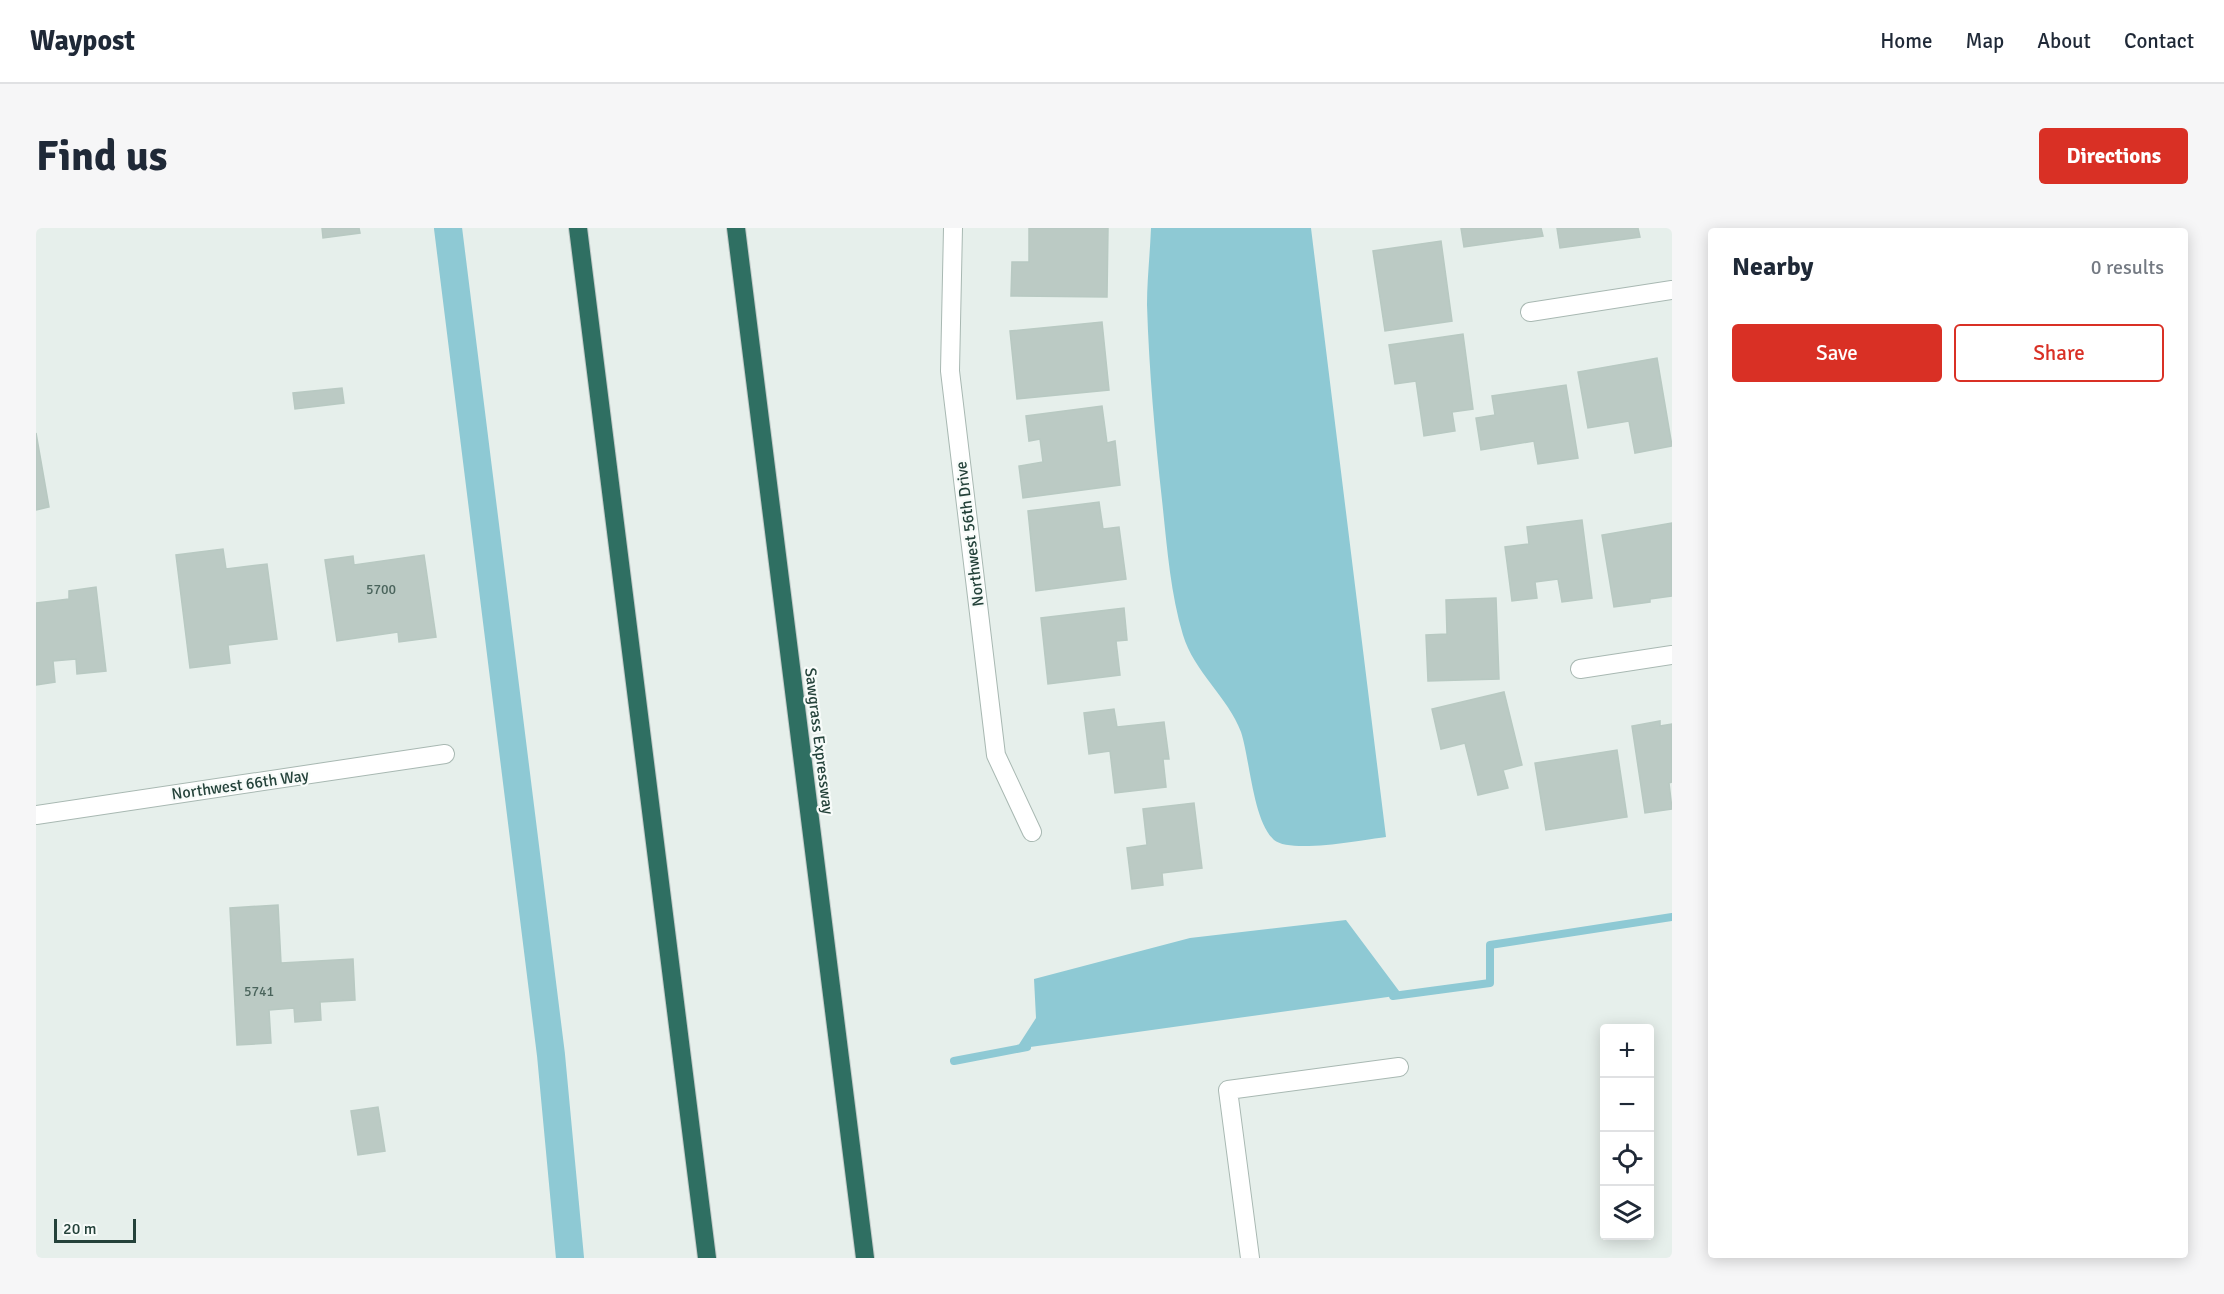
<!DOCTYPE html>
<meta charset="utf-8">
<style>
body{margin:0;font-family:Signika,sans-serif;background:#f6f6f7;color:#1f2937}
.controls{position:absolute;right:18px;bottom:18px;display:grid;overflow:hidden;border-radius:6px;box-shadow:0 3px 15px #0003}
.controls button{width:54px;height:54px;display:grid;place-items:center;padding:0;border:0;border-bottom:2px solid #e0e1e3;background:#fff;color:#1f2937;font:30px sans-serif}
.scale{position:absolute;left:18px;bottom:15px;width:82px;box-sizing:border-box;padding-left:6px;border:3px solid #24423a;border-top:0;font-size:16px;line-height:21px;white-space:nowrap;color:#24423a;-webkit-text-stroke:4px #f7fbf9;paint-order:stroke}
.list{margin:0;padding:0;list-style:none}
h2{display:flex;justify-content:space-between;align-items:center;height:78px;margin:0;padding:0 24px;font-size:26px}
h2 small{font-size:20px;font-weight:400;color:#747a83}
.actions{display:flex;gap:12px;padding:18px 24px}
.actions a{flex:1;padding:14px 0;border:2px solid #d93025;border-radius:6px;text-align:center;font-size:21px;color:#d93025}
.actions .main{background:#d93025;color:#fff}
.icon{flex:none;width:33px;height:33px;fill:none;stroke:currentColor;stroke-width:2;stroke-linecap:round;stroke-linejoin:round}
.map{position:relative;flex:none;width:1636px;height:1030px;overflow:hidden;border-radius:6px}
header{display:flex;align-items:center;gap:36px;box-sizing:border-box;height:84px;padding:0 30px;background:#fff;border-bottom:2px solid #e0e1e3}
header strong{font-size:28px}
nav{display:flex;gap:33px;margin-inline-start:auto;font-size:21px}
.intro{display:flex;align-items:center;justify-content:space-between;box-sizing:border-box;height:144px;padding:0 36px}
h1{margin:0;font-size:42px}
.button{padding:15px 27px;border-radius:6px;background:#d93025;color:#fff;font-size:21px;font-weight:700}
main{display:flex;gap:36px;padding:0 36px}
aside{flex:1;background:#fff;border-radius:6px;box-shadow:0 3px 15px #0003}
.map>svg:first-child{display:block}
.water{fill:#8ec9d4}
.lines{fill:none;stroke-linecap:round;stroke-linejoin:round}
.stream{stroke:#8ec9d4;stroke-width:8}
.canal{stroke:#8ec9d4;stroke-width:28}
.building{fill:#bbcac4;stroke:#b8c9c2;stroke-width:1.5}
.minor-casing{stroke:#a8b8b2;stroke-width:20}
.highway-casing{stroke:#c2cac8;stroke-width:20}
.minor{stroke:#fff;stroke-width:18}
.highway{stroke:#2f6f62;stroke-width:18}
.labels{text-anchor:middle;stroke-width:4.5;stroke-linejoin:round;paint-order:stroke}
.number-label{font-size:14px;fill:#4a645c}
.street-label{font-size:16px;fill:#24423a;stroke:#f7fbf9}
</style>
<header>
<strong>Waypost</strong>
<nav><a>Home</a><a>Map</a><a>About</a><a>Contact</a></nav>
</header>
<div class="intro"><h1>Find us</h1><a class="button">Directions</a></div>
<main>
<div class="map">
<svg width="1636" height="1030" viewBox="0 0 1636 1030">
<rect width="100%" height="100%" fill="#e6efeb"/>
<g class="water">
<path d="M1115 0H1275L1350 609C1326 612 1255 626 1238 612 1217 593 1214 532 1205 504 1192 469 1158 444 1147 407 1134 363 1131 318 1126 272 1119 208 1113 142 1111 77 1111 52 1114 26 1115 0Z"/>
<path d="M1310 692 1366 767 980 821 1000 790 998 751 1154 710Z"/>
</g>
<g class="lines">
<g class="stream">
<path d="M1357 768 1454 755V717L1636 689"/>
<path d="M918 833 991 819"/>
</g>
<path class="canal" d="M412 0 515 827 534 1030"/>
</g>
<g class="building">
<path d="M286 0H323L324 5 287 10Z"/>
<path d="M993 0H1072L1071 69 975 68 976 34H993Z"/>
<path d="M1425 0H1505L1507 8 1428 19Z"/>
<path d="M1521 0H1602L1604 9 1524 20Z"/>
<path d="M1405 13 1416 93 1349 103 1337 23Z"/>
<path d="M1066 94 1073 162 981 171 974 103Z"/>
<path d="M1427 106 1437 181 1416 184 1419 203 1388 208 1380 153 1359 156 1353 117Z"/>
<path d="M1621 130 1636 218 1599 225 1593 193 1552 200 1542 144Z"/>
<path d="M1530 157 1542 230 1502 236 1498 213 1445 222 1440 190 1459 187 1456 168Z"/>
<path d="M306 160 308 175 259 181 257 165Z"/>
<path d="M1066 178 1071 215 1079 213 1084 257 987 270 983 238 1007 234 1004 211 993 213 990 188Z"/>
<path d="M0 205 13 279 0 282Z"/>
<path d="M1063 274 1067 301 1083 299 1090 351 1000 363 992 283Z"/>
<path d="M1546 292 1556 370 1526 374 1522 351 1499 354 1501 370 1476 373 1469 319 1493 316 1491 299Z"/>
<path d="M1636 295V368L1614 371V374L1578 379 1566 307Z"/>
<path d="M187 321 190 341 231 336 241 411 192 417 194 435 154 440 140 327Z"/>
<path d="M388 327 400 409 363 414 362 404 301 413 289 332 317 328 318 337Z"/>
<path d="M60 359 70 443 41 446 40 431 17 433 19 454 0 457V375L33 371V363Z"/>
<path d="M1460 370 1463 451 1392 453 1390 407 1411 406 1410 372Z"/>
<path d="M1088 380 1091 412 1080 413 1084 447 1012 456 1005 390Z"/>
<path d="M1468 464 1486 537 1467 542 1472 560 1442 567 1429 515 1405 521 1396 481Z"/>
<path d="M1078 481 1081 499 1128 494 1133 531H1127L1130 559 1079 565 1074 523 1053 526 1048 485Z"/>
<path d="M1624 493V498L1636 496V554L1633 555 1636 581 1609 585 1596 498Z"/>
<path d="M1581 522 1591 589 1510 602 1499 535Z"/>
<path d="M1158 575 1166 640 1126 645 1127 657 1096 661 1091 620 1111 617 1107 581Z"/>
<path d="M242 677 245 735 317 731 319 772 284 774 285 792 259 794 258 780 233 782 235 815 201 817 194 680Z"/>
<path d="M342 879 349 923 322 927 315 883Z"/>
</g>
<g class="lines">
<g class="minor-casing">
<g id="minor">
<path d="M917 0 914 143 960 527 996 604"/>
<path d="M1494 84 1636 62"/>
<path d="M1544 441 1636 427"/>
<path d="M0 587 409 526"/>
<path d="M1214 1030 1192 862 1363 839"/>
</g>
</g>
<g class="highway-casing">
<g id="highway">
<path d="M542 0 671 1030"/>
<path d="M700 0 829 1030"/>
</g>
</g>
<use href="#minor" class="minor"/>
<use href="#highway" class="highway"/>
</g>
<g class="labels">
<g class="number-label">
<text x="345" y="366">5700</text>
<text x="223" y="768">5741</text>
</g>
<g class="street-label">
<text transform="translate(933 306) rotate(-97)" y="6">Northwest 56th Drive</text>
<text transform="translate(784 513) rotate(83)" y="6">Sawgrass Expressway</text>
<text transform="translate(204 556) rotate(-8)" y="6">Northwest 66th Way</text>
</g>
</g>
</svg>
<div class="controls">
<button>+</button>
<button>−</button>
<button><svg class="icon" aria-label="locate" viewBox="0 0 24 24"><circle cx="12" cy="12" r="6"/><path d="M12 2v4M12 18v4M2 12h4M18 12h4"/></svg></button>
<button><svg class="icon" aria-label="layers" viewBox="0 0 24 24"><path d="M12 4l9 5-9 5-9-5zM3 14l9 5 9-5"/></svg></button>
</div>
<div class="scale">20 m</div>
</div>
<aside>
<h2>Nearby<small>0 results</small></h2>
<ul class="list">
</ul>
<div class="actions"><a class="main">Save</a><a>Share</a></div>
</aside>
</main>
